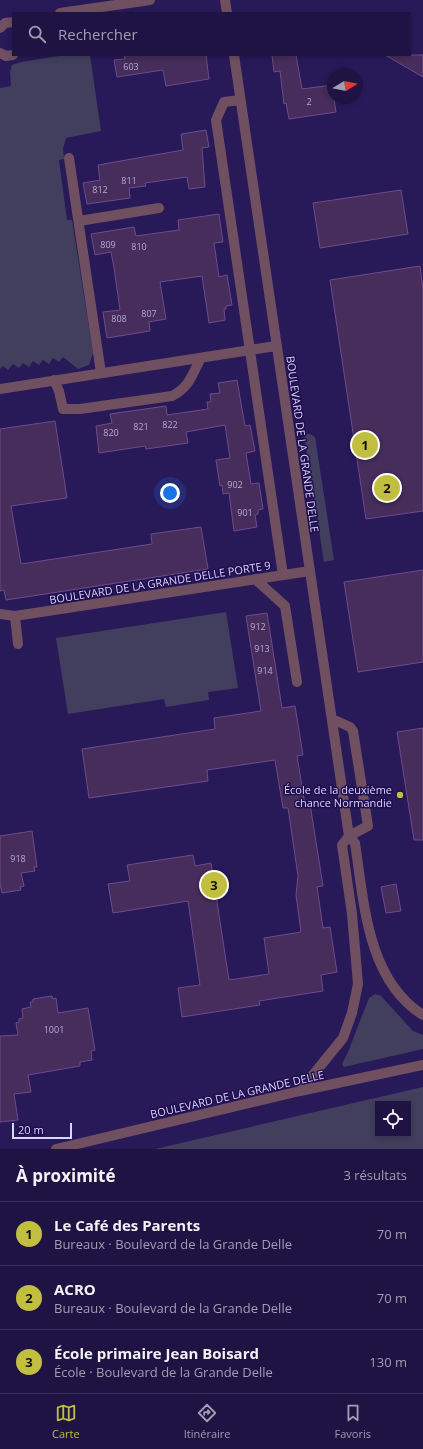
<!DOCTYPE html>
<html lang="fr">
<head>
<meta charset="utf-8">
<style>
	:root { --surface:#1e1343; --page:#2b204e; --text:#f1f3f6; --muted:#a19eb2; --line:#3c325c; --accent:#c1be40 }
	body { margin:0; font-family:"Open Sans",sans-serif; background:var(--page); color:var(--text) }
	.controls { position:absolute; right:12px; bottom:12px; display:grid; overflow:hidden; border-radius:0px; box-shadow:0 2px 6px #0003 }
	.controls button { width:36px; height:36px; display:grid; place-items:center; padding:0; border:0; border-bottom:1px solid var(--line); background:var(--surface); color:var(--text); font:20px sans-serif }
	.compass { position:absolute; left:327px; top:68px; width:36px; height:36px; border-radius:50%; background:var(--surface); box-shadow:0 2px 6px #0003; rotate:80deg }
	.scale { position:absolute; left:12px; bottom:10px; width:60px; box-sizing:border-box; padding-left:4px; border:2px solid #d9d6fe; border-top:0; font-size:11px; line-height:14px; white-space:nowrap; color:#d9d6fe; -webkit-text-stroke:3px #1f0d4d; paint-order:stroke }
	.you { position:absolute; left:170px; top:493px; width:14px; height:14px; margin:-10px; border:3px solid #fff; border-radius:50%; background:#1a73e8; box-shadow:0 0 0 6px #1a73e833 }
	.badge { display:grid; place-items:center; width:26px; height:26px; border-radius:50%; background:var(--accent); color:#111; font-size:13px; font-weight:700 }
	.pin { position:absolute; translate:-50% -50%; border:2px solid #fff; box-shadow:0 1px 4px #0006 }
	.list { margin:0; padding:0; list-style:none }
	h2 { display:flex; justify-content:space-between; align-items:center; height:52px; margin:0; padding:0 16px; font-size:17px }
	h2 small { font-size:13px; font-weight:400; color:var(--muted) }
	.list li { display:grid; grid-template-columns:26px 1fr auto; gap:12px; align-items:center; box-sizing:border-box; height:64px; padding:0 16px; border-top:1px solid var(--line) }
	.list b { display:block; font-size:15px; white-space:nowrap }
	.list p { margin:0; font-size:13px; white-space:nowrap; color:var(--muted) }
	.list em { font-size:13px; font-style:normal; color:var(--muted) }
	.icon { flex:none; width:22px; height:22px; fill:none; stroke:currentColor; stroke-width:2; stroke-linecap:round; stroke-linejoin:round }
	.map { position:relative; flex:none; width:423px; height:1149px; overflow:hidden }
	.search { position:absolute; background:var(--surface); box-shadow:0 2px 6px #0003; left:12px; right:12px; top:12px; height:44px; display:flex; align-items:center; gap:10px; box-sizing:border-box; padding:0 14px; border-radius:0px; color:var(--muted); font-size:15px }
	.sheet { height:244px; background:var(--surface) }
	nav { display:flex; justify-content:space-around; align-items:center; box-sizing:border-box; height:56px; border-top:1px solid var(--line); background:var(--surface); font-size:11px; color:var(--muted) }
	nav a { display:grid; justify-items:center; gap:2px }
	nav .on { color:var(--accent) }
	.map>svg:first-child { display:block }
	.green { fill:#423f5e; fill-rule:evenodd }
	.building { fill:#462d5b; stroke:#6e4b8c }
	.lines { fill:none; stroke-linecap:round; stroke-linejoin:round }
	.minor { stroke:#705060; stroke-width:10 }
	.poi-dot { fill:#c1be40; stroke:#1f0d4d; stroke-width:1.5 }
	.labels { text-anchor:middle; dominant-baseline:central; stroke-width:3; stroke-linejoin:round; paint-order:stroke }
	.number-label { font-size:9px; fill:#b4acd5 }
	.street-label { font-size:11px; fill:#d9d6fe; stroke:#1f0d4d }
	.poi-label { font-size:11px; fill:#d9d6fe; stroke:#1f0d4d; text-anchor:end }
</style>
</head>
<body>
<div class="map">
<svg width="423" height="1149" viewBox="0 0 423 1149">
	<rect width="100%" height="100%" fill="#281959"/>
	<path class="green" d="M 65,55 L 90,55 L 101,131 L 66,138 L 63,149 L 64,159 L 59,160 L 67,220 L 72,220 L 93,353 L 89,365 L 78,369 L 63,357 L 59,362 L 53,358 L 49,364 L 43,360 L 39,365 L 33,361 L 29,367 L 23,363 L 19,368 L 13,364 L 8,370 L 3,366 L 0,369 L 0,88 L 11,86 L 10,72 L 12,65 L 21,62 Z
		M 304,434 L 310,434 L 315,437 L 334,560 L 324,562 Z
		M 226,612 L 238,688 L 208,692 L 209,700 L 166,707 L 164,699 L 68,714 L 56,638 Z
		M 375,994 L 381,996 L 413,1031 L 423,1035 L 423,1049 L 344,1067 L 342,1064 L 348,1052 L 369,998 Z
		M 423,1087 L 423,1149 L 155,1149 ZM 378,1104 L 408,1104 L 408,1134 L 378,1134 Z"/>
	<path class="building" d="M 124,55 L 206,55 L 209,79 L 166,86 L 163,70 L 117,77 L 114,60 L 125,59 Z
		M 272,55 L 296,55 L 302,89 L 332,85 L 336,112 L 289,119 L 286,103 L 284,104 L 280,71 L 274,72 Z
		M 385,55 L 423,55 L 423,77 Z
		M 206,130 L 209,147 L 202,148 L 205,187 L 189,189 L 187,177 L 145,183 L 146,186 L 129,188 L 130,198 L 87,204 L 83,183 L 100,180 L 98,165 L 183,150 L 181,134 Z
		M 401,190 L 408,234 L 320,248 L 313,203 Z
		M 219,214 L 223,242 L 214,243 L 219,277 L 227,275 L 232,305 L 226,306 L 226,309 L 224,309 L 225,320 L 209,323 L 202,276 L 160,282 L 166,319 L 149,322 L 150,331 L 107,338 L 103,312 L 120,310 L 114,268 L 111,252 L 95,255 L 91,234 L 134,227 L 136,236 L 179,230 L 178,220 Z
		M 420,266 L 423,289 L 423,511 L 366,519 L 330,280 Z
		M 237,380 L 245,426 L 250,425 L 255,451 L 246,453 L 251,484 L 259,483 L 263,509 L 258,510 L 258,514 L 255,515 L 257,527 L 234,531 L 229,493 L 223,494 L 222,485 L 220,486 L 216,460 L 230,458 L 225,425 L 186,432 L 188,443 L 146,449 L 145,446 L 99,453 L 96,426 L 112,423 L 110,414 L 166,406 L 167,415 L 208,409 L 207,402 L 211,402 L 210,394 L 220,393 L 218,383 Z
		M 55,421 L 67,498 L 11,506 L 21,564 L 152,544 L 151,534 L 201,527 L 208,569 L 6,600 L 4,590 L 0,591 L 0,429 Z
		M 423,570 L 423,662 L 358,672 L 344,582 Z
		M 267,613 L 282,708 L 295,706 L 303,755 L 297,756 L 305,805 L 310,804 L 323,886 L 317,887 L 323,928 L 330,927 L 337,972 L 321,975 L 323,991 L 259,1001 L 260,1005 L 182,1017 L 178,988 L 200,985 L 188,901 L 113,913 L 108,884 L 130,881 L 127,865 L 193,855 L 195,866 L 211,863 L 229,980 L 269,974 L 264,938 L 301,932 L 296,895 L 298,876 L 288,808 L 283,808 L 275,760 L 207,770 L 208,781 L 89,798 L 82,749 L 215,729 L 214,718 L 261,711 L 246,616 Z
		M 423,728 L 423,840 L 414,840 L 397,732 Z
		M 32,831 L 37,867 L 34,867 L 35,871 L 21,873 L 24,886 L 20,887 L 21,890 L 2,893 L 0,884 L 0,836 Z
		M 396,884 L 401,911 L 386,913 L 381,887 Z
		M 52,996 L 53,999 L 56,998 L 58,1013 L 88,1008 L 95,1050 L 91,1051 L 92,1060 L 80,1062 L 80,1066 L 28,1075 L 31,1092 L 14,1094 L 18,1120 L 0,1122 L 0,1036 L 18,1035 L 16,1023 L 19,1022 L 19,1019 L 23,1018 L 22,1009 L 31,1007 L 30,1002 L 33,1002 L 33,999 Z"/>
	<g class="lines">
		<path class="minor" d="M 225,0 L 227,13
			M 60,13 L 150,0
			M 0,28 L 5,23 L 13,22
			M 0,53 L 6,56 L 13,55
			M 234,55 L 349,836 L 355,843 C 364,902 367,980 423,1015
			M 240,100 L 224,102 L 216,120 L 283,575
			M 69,158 L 101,373
			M 79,221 L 159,208
			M 54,380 L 59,391 L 63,409 L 80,409 L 172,396 C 190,387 192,374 201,358
			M 0,389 L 276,346
			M 255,579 L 285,606 L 297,682
			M 0,614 L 15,616
			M 18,644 L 15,616 L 310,571
			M 300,1091 L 343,1038 L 352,1013 L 358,984 L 352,914 L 342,845 L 349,836 L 368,826 L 353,731 L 350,727 L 332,719
			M 56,1149 L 300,1091 L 423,1065"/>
	</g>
	<circle class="poi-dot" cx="400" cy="795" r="4"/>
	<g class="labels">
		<g class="number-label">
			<text x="131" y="66">603</text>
			<text x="309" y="101">2</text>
			<text x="129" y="180">811</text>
			<text x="100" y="189">812</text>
			<text x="108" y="244">809</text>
			<text x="139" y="246">810</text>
			<text x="149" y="313">807</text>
			<text x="119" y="318">808</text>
			<text x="170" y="424">822</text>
			<text x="141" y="426">821</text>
			<text x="111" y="432">820</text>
			<text x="235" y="484">902</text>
			<text x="245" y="512">901</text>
			<text x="258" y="626">912</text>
			<text x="262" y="648">913</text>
			<text x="265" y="670">914</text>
			<text x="18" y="858">918</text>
			<text x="54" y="1029">1001</text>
		</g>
		<g class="street-label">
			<text transform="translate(303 444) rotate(82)">BOULEVARD DE LA GRANDE DELLE</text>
			<text transform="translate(160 582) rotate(-9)">BOULEVARD DE LA GRANDE DELLE PORTE 9</text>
			<text transform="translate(237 1094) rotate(-13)">BOULEVARD DE LA GRANDE DELLE</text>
		</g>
		<g class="poi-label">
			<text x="392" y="789">École de la deuxième<tspan x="392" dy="13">chance Normandie</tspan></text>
		</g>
	</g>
</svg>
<div class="controls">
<button><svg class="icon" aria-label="locate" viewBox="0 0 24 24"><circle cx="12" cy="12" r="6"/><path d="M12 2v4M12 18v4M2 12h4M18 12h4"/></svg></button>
</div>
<svg class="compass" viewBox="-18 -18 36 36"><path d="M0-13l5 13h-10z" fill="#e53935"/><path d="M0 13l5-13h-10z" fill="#a19eb2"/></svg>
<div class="scale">20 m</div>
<div class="you"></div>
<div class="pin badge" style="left:365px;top:445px">1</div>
<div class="pin badge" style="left:387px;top:488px">2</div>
<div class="pin badge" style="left:214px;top:885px">3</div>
<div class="search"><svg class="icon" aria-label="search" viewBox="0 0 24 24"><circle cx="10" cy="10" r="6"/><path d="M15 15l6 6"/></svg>Rechercher</div>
</div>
<section class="sheet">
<h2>À proximité<small>3 résultats</small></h2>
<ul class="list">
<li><span class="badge">1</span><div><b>Le Café des Parents</b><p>Bureaux · Boulevard de la Grande Delle</p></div><em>70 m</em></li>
<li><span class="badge">2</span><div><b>ACRO</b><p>Bureaux · Boulevard de la Grande Delle</p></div><em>70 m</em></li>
<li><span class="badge">3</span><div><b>École primaire Jean Boisard</b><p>École · Boulevard de la Grande Delle</p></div><em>130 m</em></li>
</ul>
</section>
<nav>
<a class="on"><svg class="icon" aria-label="map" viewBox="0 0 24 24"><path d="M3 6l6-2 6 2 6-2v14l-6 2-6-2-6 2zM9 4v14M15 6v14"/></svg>Carte</a>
<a><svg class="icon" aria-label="directions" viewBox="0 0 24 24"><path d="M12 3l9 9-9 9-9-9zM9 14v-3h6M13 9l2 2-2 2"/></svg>Itinéraire</a>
<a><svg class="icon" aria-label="saved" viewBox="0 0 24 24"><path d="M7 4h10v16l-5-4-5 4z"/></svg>Favoris</a>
</nav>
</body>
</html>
